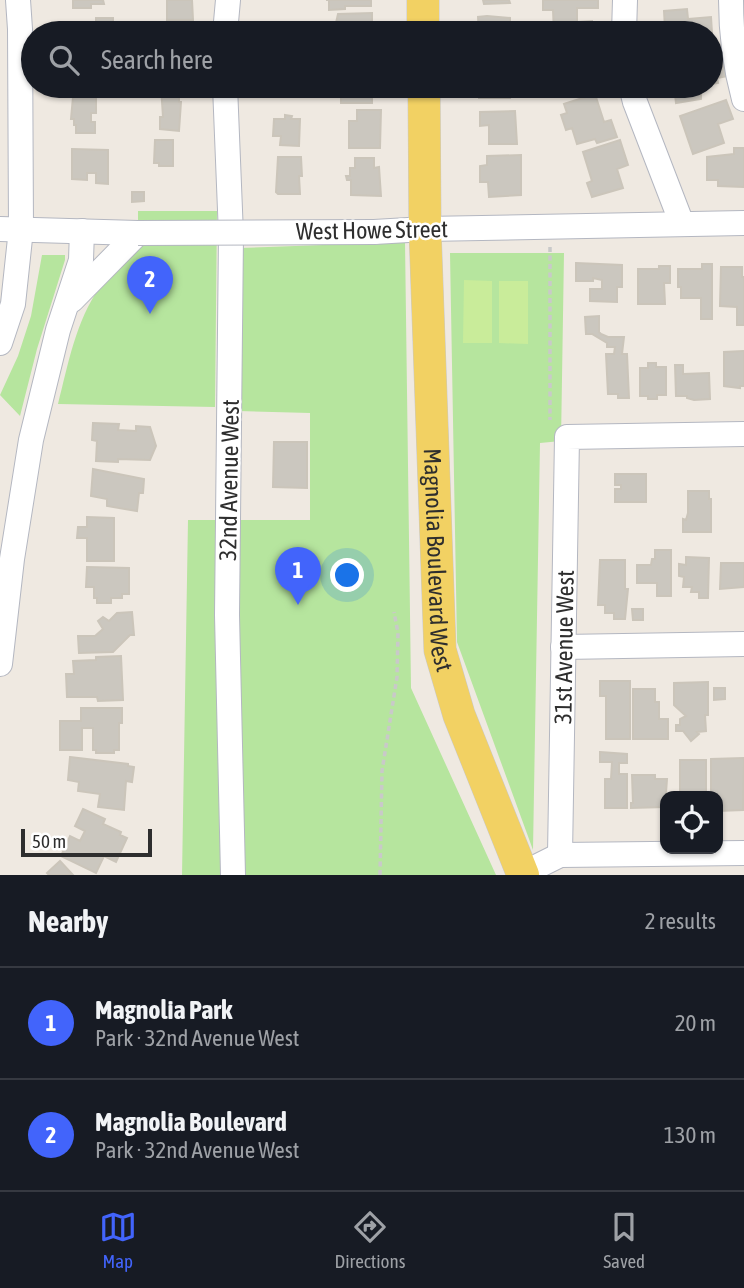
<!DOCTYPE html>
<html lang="en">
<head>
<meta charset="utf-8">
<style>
	:root { --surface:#171b24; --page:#242831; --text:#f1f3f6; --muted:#9ea1a6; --line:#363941; --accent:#4264fb }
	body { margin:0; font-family:"Asap Condensed",sans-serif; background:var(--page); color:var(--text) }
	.controls { position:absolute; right:21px; bottom:21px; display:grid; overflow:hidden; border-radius:14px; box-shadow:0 2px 5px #0004 }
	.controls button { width:63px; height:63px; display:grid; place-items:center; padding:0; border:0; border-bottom:2px solid var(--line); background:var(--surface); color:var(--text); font:35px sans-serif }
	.scale { position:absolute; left:21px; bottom:18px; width:131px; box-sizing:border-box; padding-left:7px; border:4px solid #2e2e2e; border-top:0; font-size:19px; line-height:24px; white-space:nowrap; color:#2e2e2e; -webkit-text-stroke:5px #fff; paint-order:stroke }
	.you { position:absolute; left:348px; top:576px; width:24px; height:24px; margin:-18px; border:5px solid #fff; border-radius:50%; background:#1a73e8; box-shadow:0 0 0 10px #1a73e833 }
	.badge { display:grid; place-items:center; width:46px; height:46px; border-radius:50%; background:var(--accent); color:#fff; font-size:23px; font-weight:700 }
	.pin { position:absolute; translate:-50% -58px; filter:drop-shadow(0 2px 4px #0008) }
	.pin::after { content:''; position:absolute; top:37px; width:24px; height:21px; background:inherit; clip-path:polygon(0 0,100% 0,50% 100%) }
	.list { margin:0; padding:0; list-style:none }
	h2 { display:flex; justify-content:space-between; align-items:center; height:91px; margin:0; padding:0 28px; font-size:30px }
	h2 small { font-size:23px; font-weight:400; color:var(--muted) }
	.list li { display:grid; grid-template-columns:46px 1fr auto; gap:21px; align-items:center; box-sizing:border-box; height:112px; padding:0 28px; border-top:2px solid var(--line) }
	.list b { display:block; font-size:26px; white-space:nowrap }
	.list p { margin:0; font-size:23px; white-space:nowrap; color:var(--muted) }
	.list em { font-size:23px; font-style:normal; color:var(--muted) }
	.icon { flex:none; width:38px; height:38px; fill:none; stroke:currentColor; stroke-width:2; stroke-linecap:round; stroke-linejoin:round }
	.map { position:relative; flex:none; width:744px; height:875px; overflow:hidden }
	.search { position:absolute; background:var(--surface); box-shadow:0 2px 5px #0004; left:21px; right:21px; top:21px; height:77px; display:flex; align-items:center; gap:18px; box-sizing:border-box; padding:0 24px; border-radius:38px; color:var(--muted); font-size:26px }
	.sheet { height:315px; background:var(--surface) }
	nav { display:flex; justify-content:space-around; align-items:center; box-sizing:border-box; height:98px; border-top:2px solid var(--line); background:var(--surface); font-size:19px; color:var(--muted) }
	nav a { display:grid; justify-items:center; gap:4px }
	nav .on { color:var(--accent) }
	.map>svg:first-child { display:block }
	.green { fill:#b6e59e }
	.pitch { fill:#c9ec9a }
	.building { fill:#cbc7bf; stroke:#cbc5ba; stroke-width:2 }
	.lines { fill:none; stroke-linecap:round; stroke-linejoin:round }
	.minor-casing { stroke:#b4b7c1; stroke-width:26 }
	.major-casing { stroke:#c9c9c9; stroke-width:33 }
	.path { stroke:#c9c9c9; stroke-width:3.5; stroke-dasharray:5 3.5; stroke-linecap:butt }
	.minor { stroke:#fff; stroke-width:24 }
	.major { stroke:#f2d163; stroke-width:32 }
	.minor-bridge-casing { stroke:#b4b7c1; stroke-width:26; stroke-linecap:butt }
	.minor-bridge { stroke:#fff; stroke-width:24 }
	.labels { text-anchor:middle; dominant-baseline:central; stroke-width:5; stroke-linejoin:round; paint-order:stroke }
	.street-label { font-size:24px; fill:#2e2e2e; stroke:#fff }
</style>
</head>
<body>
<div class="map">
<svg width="744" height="875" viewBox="0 0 744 875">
	<rect width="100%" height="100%" fill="#efe9e1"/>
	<path class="green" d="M 138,211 L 217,211 L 215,407 L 58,404 C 68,365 76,320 100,287 C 110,273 125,260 138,248 Z
		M 405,242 L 411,688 L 496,875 L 182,875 L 188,520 L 310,520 L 310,413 L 238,411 L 240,248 Z
		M 450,253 L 564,253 L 561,441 L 540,443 L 533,850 L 457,642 Z
		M 42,255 L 65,255 L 65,260 L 37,349 L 20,416 L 0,395 L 18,356 L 31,316 Z"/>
	<path class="pitch" d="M 464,280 L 492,281 L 492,343 L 463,343 Z
		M 499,281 L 528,281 L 528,344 L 499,343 Z"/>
	<path class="building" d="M 73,0 L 103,0 L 104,4 L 91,4 L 91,8 L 73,8 Z
		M 167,0 L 192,0 L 193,20 L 167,20 Z
		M 326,0 L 371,0 L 371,6 L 345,6 L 345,9 L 329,10 L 329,0 Z
		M 483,0 L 509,0 L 510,3 L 484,4 Z
		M 543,0 L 598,0 L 598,8 L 577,8 L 577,22 L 592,21 L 592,33 L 554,33 L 553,10 L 543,10 Z
		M 687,9 L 688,19 L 711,17 L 713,49 L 711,49 L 711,33 L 660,33 L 660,29 L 665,28 L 664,11 Z
		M 372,13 L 372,26 L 364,26 L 364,33 L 323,33 L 323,23 L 336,23 L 338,14 Z
		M 487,16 L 510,18 L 510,33 L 479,33 L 478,17 Z
		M 96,18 L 113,18 L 113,28 L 96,28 Z
		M 101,29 L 101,33 L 71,33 L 71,30 Z
		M 725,52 L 728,76 L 717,78 L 718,83 L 711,84 L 711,55 Z
		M 74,86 L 96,86 L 96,113 L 91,113 L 91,122 L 95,122 L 95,133 L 76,133 L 76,125 L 74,125 L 74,119 L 71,119 Z
		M 161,86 L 179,86 L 179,102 L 181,102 L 179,131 L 160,129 L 160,117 L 163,117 Z
		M 328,86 L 367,86 L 367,89 L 372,89 L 372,103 L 341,103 L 341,96 L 328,96 Z
		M 479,86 L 523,86 L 509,87 L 510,98 L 479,98 Z
		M 674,86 L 701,86 L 701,99 L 676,103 Z
		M 595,94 L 604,122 L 611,120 L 617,137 L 597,143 L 595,139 L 577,144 L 572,128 L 566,130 L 561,115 L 567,113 L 564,104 Z
		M 726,100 L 733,119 L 718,124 L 724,143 L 693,154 L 680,116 Z
		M 357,110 L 381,110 L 380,148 L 349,148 L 349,121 L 357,121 Z
		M 515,111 L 517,144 L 489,144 L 489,125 L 480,126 L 480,112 Z
		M 285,115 L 292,116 L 291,119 L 300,119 L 299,146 L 280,145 L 281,136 L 273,136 L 274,119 L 285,119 Z
		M 155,140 L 173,140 L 173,166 L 159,166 L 159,163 L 154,163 Z
		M 620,140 L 628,165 L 617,169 L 623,188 L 592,197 L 587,183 L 592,181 L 583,152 Z
		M 734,148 L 744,148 L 744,187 L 718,186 L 718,180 L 707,180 L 707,157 L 734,154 Z
		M 72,149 L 108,150 L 108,184 L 96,183 L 96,173 L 87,173 L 87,180 L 72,179 Z
		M 521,155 L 521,195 L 489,197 L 488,182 L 480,182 L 480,166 L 487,165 L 487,156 Z
		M 278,157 L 301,157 L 302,176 L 299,176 L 300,194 L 278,194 L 276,192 Z
		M 355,158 L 374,158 L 374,168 L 379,167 L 381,196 L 351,195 L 351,180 L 347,180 L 346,176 L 350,176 L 350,168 L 355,168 Z
		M 132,192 L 144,192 L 144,201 L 132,202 Z
		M 576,263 L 622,265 L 622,287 L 617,287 L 617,302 L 590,301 L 590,289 L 602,289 L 602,280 L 593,278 L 593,281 L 576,281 Z
		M 702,264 L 712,264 L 712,319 L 701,319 L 701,298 L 681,298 L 681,287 L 678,287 L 678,269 L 702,269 Z
		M 659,266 L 670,266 L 670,283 L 664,283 L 665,304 L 638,304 L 638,269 L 659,269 Z
		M 721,267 L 742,267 L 742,277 L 744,277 L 744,325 L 737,325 L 737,307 L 720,306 Z
		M 599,316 L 599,332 L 601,334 L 608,337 L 624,337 L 622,354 L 627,354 L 629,398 L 618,398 L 618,394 L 608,394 L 606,354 L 614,354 L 615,347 L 607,347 L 607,343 L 592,334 L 586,334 L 585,317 Z
		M 744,351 L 744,386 L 740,386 L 740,388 L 724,386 L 724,352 Z
		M 648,363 L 656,363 L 656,367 L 666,367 L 666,395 L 657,395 L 657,399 L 648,399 L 648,396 L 640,396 L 640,368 L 648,368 Z
		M 675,365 L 683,365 L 683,374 L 709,373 L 710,399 L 694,400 L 687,398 L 687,396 L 676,396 Z
		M 93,423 L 119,424 L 118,430 L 136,431 L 136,426 L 150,427 L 156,446 L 150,460 L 118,459 L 118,462 L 96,461 L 97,441 L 92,440 Z
		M 274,442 L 307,442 L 307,488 L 273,487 Z
		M 93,469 L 144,479 L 143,493 L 139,493 L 137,511 L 107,506 L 107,499 L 91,496 Z
		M 615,474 L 646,474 L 646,502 L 615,502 L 615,489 L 621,489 L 621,485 L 615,485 Z
		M 688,491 L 709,491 L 709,499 L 711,499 L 711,532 L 683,532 L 683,519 L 686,520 L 688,513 Z
		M 87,517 L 114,518 L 114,561 L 87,561 L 87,538 L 77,538 L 78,527 L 87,527 Z
		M 655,550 L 671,550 L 671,596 L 657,596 L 657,583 L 637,583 L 637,565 L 651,565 L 652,559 L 655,559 Z
		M 686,557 L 709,558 L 708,598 L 699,598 L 699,592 L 691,592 L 692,587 L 683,587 L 684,577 L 679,576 L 679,564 L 686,565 Z
		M 600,560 L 625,560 L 625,589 L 628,589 L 625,619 L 614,619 L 614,613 L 605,613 L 605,605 L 598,605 Z
		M 721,563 L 744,563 L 744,587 L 720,589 Z
		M 87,567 L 129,568 L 129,594 L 122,594 L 122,598 L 111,598 L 111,603 L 97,603 L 97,598 L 94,598 L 94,587 L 86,587 Z
		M 632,609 L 643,609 L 643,620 L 633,620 Z
		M 132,612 L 134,635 L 130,635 L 113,652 L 79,653 L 78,636 L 95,636 L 103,629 L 98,621 L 103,617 L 109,621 L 117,613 Z
		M 121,656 L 123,700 L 98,701 L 97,697 L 67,697 L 66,674 L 74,674 L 73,661 L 96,660 L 96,657 Z
		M 600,681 L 630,681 L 630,739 L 606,739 L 606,696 L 600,696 Z
		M 708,682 L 708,715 L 705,715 L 706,731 L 697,732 L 699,734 L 691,741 L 683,731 L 676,731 L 676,725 L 680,725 L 680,719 L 686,716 L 674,705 L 674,683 Z
		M 714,688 L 725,688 L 725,699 L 714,700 Z
		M 633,689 L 655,689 L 655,702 L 659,702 L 659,719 L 668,719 L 668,739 L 633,739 Z
		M 81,708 L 122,708 L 122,723 L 119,723 L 119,750 L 114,750 L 114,753 L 96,753 L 96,750 L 93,750 L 93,728 L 82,728 L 82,750 L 60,750 L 60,721 L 81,721 Z
		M 600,752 L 627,754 L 627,763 L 619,763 L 619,774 L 627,774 L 627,808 L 605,808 L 605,779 L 611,779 L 612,762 L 600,762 Z
		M 70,757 L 128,764 L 128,766 L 134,767 L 132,782 L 126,781 L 124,810 L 98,807 L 100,794 L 78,791 L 79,782 L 68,780 Z
		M 744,758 L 743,810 L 718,811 L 718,796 L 711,796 L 711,759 Z
		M 680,760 L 706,760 L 706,796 L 680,796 Z
		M 632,775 L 655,775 L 655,779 L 667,779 L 665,807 L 631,808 L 631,803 L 633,803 Z
		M 83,809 L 105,819 L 103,824 L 121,832 L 120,835 L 127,838 L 116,862 L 104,856 L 96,873 L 61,856 L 70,836 L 80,841 L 85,831 L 75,826 Z
		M 60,861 L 73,875 L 49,875 L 47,873 Z"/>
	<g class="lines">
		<defs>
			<g id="minor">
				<path d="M 731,0 C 731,35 735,66 744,99"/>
				<path d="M 225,33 L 228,0"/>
				<path d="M 624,33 L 625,0"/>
				<path d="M 225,86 L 231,235 L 227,615 L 233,875"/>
				<path d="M 631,86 L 635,102 L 682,224"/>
				<path d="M 0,229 L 138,233"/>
				<path d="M 374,232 L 425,229 L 744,223"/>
				<path d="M 72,300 L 138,233"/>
				<path d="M 0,343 L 13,304 L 21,229 L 20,29 L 18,0"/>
				<path d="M 563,647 L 744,644"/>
				<path d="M 0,664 L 12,559 L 31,440 L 58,330 L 81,260 L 82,231"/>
				<path id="s1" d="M 560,855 L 567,437 L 744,434"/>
				<path d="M 522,874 L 560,855 L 744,853"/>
			</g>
			<g id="major">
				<path d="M 423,0 L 423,33"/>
				<path id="s2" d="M 424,86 L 425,229 L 440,650 L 459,715 L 523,875"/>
			</g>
		</defs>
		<use href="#minor" class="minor-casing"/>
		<use href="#major" class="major-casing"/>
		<path class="path" d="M 550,247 L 550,420
			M 380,875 L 382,771 L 397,677 L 398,633 L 394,612"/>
		<use href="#minor" class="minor"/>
		<use href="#major" class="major"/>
		<defs>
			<path id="minor-bridge" d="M 138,233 L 374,232"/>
		</defs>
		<use href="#minor-bridge" class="minor-bridge-casing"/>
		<use href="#minor-bridge" class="minor-bridge"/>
	</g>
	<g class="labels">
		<g class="street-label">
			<text transform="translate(372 230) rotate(-1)">West Howe Street</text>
			<text transform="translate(229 480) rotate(-89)">32nd Avenue West</text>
			<text stroke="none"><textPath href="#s2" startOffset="474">Magnolia Boulevard West</textPath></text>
			<text stroke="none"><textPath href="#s1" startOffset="208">31st Avenue West</textPath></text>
		</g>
	</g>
</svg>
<div class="controls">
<button><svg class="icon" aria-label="locate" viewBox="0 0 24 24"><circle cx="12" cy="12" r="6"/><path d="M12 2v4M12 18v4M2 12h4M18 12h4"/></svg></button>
</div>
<div class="scale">50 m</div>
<div class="you"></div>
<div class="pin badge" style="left:298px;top:605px">1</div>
<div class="pin badge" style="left:150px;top:314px">2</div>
<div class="search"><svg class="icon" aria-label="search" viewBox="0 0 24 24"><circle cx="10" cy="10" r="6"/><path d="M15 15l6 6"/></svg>Search here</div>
</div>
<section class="sheet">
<h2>Nearby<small>2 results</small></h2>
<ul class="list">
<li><span class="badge">1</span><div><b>Magnolia Park</b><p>Park · 32nd Avenue West</p></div><em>20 m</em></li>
<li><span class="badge">2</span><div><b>Magnolia Boulevard</b><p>Park · 32nd Avenue West</p></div><em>130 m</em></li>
</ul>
</section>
<nav>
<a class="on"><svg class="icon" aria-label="map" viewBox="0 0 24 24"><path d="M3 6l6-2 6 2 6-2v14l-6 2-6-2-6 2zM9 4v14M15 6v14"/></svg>Map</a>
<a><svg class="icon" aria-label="directions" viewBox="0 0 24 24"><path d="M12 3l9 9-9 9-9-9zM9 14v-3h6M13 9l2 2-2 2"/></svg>Directions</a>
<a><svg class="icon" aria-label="saved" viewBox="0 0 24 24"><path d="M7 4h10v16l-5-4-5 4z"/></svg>Saved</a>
</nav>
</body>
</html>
